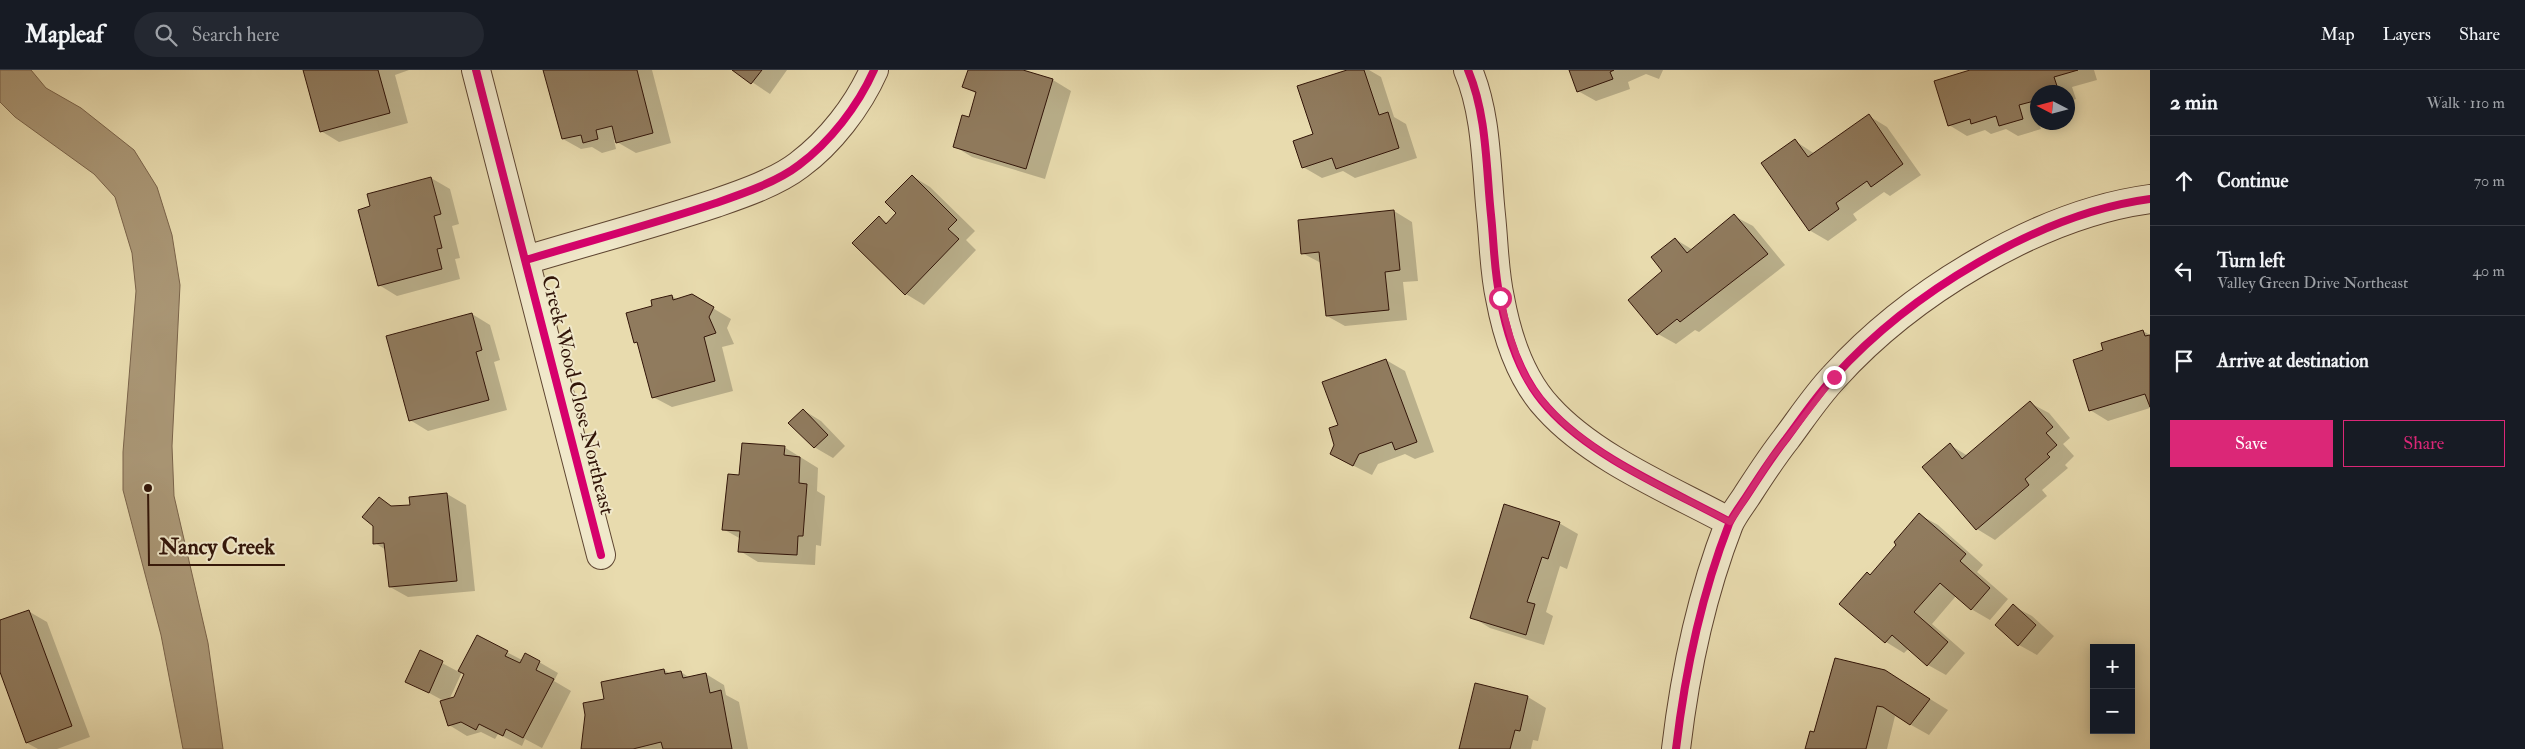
<!DOCTYPE html>
<html lang="en">
<head>
<meta charset="utf-8">
<style>
	:root { --surface:#171b24; --page:#242831; --text:#f1f3f6; --muted:#9ea1a6; --line:#363941; --accent:#db2777 }
	body { margin:0; font-family:"IM FELL Double Pica",serif; background:var(--page); color:var(--text) }
	.controls { position:absolute; right:15px; bottom:15px; display:grid; overflow:hidden; border-radius:0px; box-shadow:0 2px 12px #0003 }
	.controls button { width:45px; height:45px; display:grid; place-items:center; padding:0; border:0; border-bottom:1px solid var(--line); background:var(--surface); color:var(--text); font:25px sans-serif }
	.compass { position:absolute; left:2030px; top:15px; width:45px; height:45px; border-radius:50%; background:var(--surface); box-shadow:0 2px 12px #0003; rotate:276deg }
	.stop { position:absolute; width:15px; height:15px; margin:-11px; border:4px solid #db2777; border-radius:50%; background:#fff }
	.stop.end { background:#db2777; border-color:#fff; box-shadow:0 1px 5px #0008 }
	.list { margin:0; padding:0; list-style:none }
	h2 { display:flex; justify-content:space-between; align-items:center; height:65px; margin:0; padding:0 20px; font-size:21px }
	h2 small { font-size:16px; font-weight:400; color:var(--muted) }
	.list li { display:grid; grid-template-columns:32px 1fr auto; gap:15px; align-items:center; box-sizing:border-box; height:90px; padding:0 20px; border-top:1px solid var(--line) }
	.list b { display:block; font-size:19px; white-space:nowrap }
	.list p { margin:0; font-size:16px; white-space:nowrap; color:var(--muted) }
	.list em { font-size:16px; font-style:normal; color:var(--muted) }
	.actions { display:flex; gap:10px; padding:15px 20px }
	.actions a { flex:1; padding:11px 0; border:1px solid var(--accent); border-radius:0px; text-align:center; font-size:18px; color:var(--accent) }
	.actions .main { background:var(--accent); color:#fff }
	.icon { flex:none; width:28px; height:28px; fill:none; stroke:currentColor; stroke-width:2; stroke-linecap:round; stroke-linejoin:round }
	.map { position:relative; flex:none; width:2150px; height:679px; overflow:hidden }
	header { display:flex; align-items:center; gap:30px; box-sizing:border-box; height:70px; padding:0 25px; background:var(--surface); border-bottom:1px solid var(--line) }
	header strong { font-size:24px }
	nav { display:flex; gap:28px; margin-inline-start:auto; font-size:18px }
	.search { width:350px; height:45px; background:var(--page); display:flex; align-items:center; gap:12px; box-sizing:border-box; padding:0 18px; border-radius:28px; color:var(--muted); font-size:19px }
	main { display:flex }
	aside { flex:1; background:var(--surface) }
	.map>svg:first-child { display:block }
	.water { fill:#aa9776; stroke:#7a634a }
	.shadow { fill:#0003; fill-rule:evenodd }
	.building { fill:#907b5e; stroke:#311408 }
	.lines { fill:none; stroke-linecap:round; stroke-linejoin:round }
	.minor-casing { stroke:#5f4632; stroke-width:30 }
	.minor { stroke:#f0e8ca; stroke-width:28 }
	.cycleway-casing { stroke:#f0e8ca; stroke-width:11 }
	.cycleway { stroke:#d6006c; stroke-width:8 }
	.route { stroke:#db2777; stroke-width:6 }
	.labels { text-anchor:middle; dominant-baseline:central; stroke-width:4; stroke-linejoin:round; paint-order:stroke }
	.street-label { font-size:21px; fill:#311408; stroke:#f0e8ca }
	.leader { fill:none; stroke:#311408; stroke-width:2 }
	.callout-dot { fill:#311408; stroke:#f0e8ca; stroke-width:2 }
	.callout-label { font-size:22px; text-anchor:middle; font-weight:bold; fill:#311408; stroke:#f0e8ca; stroke-width:4; stroke-linejoin:round; paint-order:stroke }
</style>
</head>
<body>
<header>
<strong>Mapleaf</strong>
<div class="search"><svg class="icon" aria-label="search" viewBox="0 0 24 24"><circle cx="10" cy="10" r="6"/><path d="M15 15l6 6"/></svg>Search here</div>
<nav><a>Map</a><a>Layers</a><a>Share</a></nav>
</header>
<main>
<div class="map">
<svg width="2150" height="679" viewBox="0 0 2150 679">
	<rect width="100%" height="100%" fill="#e8dbae"/>
	<filter id="stains"><feTurbulence type="fractalNoise" baseFrequency=".004" numOctaves="4"/><feColorMatrix values="0 0 0 0 .2 0 0 0 0 .09 0 0 0 0 .02 0 0 0 .5 -.17"/></filter>
	<radialGradient id="worn" r=".72"><stop offset=".6" stop-color="#630" stop-opacity="0"/><stop offset="1" stop-color="#630" stop-opacity=".3"/></radialGradient>
	<path class="water" d="M 0,0 L 31,0 L 46,18 L 81,38 L 134,80 L 157,117 L 172,165 L 180,215 L 172,376 L 174,426 L 208,573 L 223,679 L 183,679 L 161,565 L 123,420 L 123,382 L 136,221 L 132,183 L 115,127 L 94,104 L 15,47 L 0,32 Z"/>
	<path class="shadow" d="M 304,0 L 409,0 L 395,5 L 408,53 L 339,72 L 321,61 Z
		M 550,0 L 652,0 L 671,73 L 636,83 L 617,72 L 617,69 L 614,70 L 616,79 L 602,83 L 592,77 L 581,79 L 563,69 Z
		M 734,0 L 787,0 L 770,24 Z
		M 969,0 L 1019,0 L 1053,10 L 1071,21 L 1045,109 L 972,87 L 954,76 L 969,48 L 977,24 L 964,17 Z
		M 1351,0 L 1369,0 L 1381,7 L 1394,47 L 1406,54 L 1417,88 L 1355,108 L 1343,101 L 1322,108 L 1303,97 L 1315,65 Z
		M 1570,0 L 1663,0 L 1659,9 L 1646,4 L 1628,12 L 1630,19 L 1596,31 L 1578,21 Z
		M 1974,0 L 2094,0 L 2097,10 L 2072,17 L 2076,29 L 2068,32 L 2068,22 L 2038,22 L 2036,46 L 2041,59 L 2018,66 L 2006,59 L 1991,64 L 1985,60 L 1967,66 L 1949,55 Z
		M 1869,46 L 1887,57 L 1921,105 L 1890,126 L 1884,122 L 1853,144 L 1857,150 L 1828,171 L 1809,160 L 1795,71 L 1815,84 Z
		M 912,106 L 930,117 L 975,161 L 966,170 L 976,180 L 924,235 L 906,224 L 879,148 L 888,153 L 898,143 Z
		M 431,108 L 450,119 L 459,154 L 452,156 L 460,188 L 455,189 L 460,209 L 397,226 L 379,215 L 372,137 Z
		M 1394,141 L 1412,152 L 1418,211 L 1403,212 L 1407,250 L 1345,256 L 1327,246 L 1321,193 L 1302,183 Z
		M 1734,146 L 1753,156 L 1785,195 L 1699,262 L 1695,260 L 1676,274 L 1658,264 L 1675,169 L 1693,180 Z
		M 691,225 L 731,249 L 727,258 L 734,274 L 722,277 L 733,321 L 672,337 L 653,327 L 639,274 L 635,272 L 653,237 L 672,226 L 678,230 Z
		M 472,244 L 490,255 L 500,290 L 494,292 L 507,340 L 428,361 L 410,350 Z
		M 2143,261 L 2150,265 L 2150,338 L 2108,351 L 2090,340 L 2105,281 Z
		M 1386,290 L 1405,301 L 1434,382 L 1415,389 L 1405,384 L 1378,394 L 1372,405 L 1350,394 L 1335,375 L 1340,356 Z
		M 2030,333 L 2049,343 L 2070,368 L 2063,374 L 2074,386 L 2065,395 L 2068,398 L 2042,420 L 2047,426 L 1995,470 L 1977,459 L 1924,397 L 1950,375 L 1968,386 Z
		M 803,340 L 821,351 L 845,376 L 833,388 L 814,377 Z
		M 784,377 L 818,398 L 817,421 L 825,426 L 821,476 L 816,475 L 815,495 L 758,492 L 740,481 L 741,469 L 723,459 L 740,406 Z
		M 447,424 L 466,435 L 475,521 L 408,527 L 390,517 L 386,480 L 375,473 L 379,429 L 394,437 L 411,436 L 410,428 Z
		M 1920,445 L 1938,455 L 1983,495 L 1977,502 L 2008,529 L 1990,550 L 1971,539 L 1956,526 L 1932,554 L 1965,583 L 1946,605 L 1928,595 L 1909,578 L 1904,583 L 1886,572 L 1841,533 L 1870,506 L 1898,475 Z
		M 1559,453 L 1578,464 L 1567,499 L 1560,496 L 1546,542 L 1553,546 L 1544,575 L 1490,558 L 1472,547 Z
		M 2013,536 L 2032,546 L 2054,566 L 2037,585 L 2019,575 Z
		M 28,541 L 47,552 L 90,667 L 57,679 L 38,679 L 27,673 L 0,599 L 0,552 Z
		M 477,567 L 522,590 L 539,592 L 558,603 L 554,611 L 571,621 L 542,678 L 525,669 L 522,676 L 498,664 L 495,669 L 481,662 L 467,666 L 449,655 L 444,631 L 407,611 L 421,582 L 459,602 ZM 462,602 L 466,604 L 455,628 L 449,630 Z
		M 664,600 L 671,604 L 681,602 L 690,608 L 706,604 L 724,615 L 726,625 L 739,632 L 748,679 L 582,679 L 605,630 Z
		M 1904,613 L 1948,640 L 1929,665 L 1895,646 L 1887,679 L 1806,679 L 1815,664 Z
		M 1528,627 L 1546,638 L 1538,671 L 1533,670 L 1531,679 L 1460,679 Z"/>
	<path class="building" d="M 303,0 L 378,0 L 390,43 L 320,62 Z
		M 543,0 L 637,0 L 653,63 L 616,73 L 612,56 L 596,60 L 598,69 L 583,73 L 581,65 L 562,69 Z
		M 732,0 L 762,0 L 751,14 Z
		M 968,0 L 1023,0 L 1053,9 L 1026,99 L 953,77 L 962,45 L 969,47 L 976,22 L 962,17 Z
		M 1347,0 L 1364,0 L 1379,45 L 1388,42 L 1399,78 L 1336,99 L 1332,88 L 1302,98 L 1293,71 L 1313,64 L 1297,16 Z
		M 1569,0 L 1614,0 L 1610,2 L 1613,9 L 1577,22 Z
		M 1970,0 L 2078,0 L 2054,7 L 2058,19 L 2038,22 L 2038,30 L 2019,35 L 2023,49 L 1999,56 L 1996,46 L 1971,54 L 1970,49 L 1948,56 L 1934,11 Z
		M 1869,44 L 1903,94 L 1871,117 L 1867,111 L 1836,133 L 1839,139 L 1809,161 L 1761,93 L 1795,69 L 1808,87 Z
		M 912,105 L 957,150 L 948,159 L 959,169 L 905,225 L 852,173 L 879,146 L 886,154 L 896,143 L 885,132 Z
		M 431,107 L 441,144 L 434,146 L 442,178 L 437,179 L 442,199 L 378,216 L 358,140 L 370,136 L 367,124 Z
		M 1394,140 L 1400,200 L 1385,202 L 1389,240 L 1326,246 L 1319,182 L 1301,184 L 1298,150 Z
		M 1734,144 L 1768,184 L 1680,252 L 1677,249 L 1657,265 L 1628,230 L 1662,201 L 1651,187 L 1675,168 L 1687,183 Z
		M 692,224 L 714,237 L 709,247 L 716,263 L 704,267 L 715,311 L 652,328 L 637,272 L 634,273 L 626,243 L 652,236 L 651,230 L 672,225 L 673,230 Z
		M 472,243 L 482,280 L 476,282 L 489,330 L 409,351 L 386,266 Z
		M 2143,260 L 2145,266 L 2150,265 L 2150,337 L 2145,324 L 2089,341 L 2073,290 L 2103,280 L 2101,273 Z
		M 1386,289 L 1417,372 L 1395,380 L 1392,372 L 1359,384 L 1353,396 L 1330,384 L 1334,375 L 1329,358 L 1338,355 L 1322,312 Z
		M 2030,331 L 2053,357 L 2046,363 L 2057,375 L 2047,384 L 2050,387 L 2025,409 L 2029,415 L 1976,460 L 1922,397 L 1950,373 L 1962,389 Z
		M 803,339 L 828,365 L 814,378 L 788,353 Z
		M 742,373 L 785,376 L 784,385 L 800,387 L 799,413 L 807,414 L 803,466 L 798,466 L 797,485 L 738,482 L 740,461 L 722,460 L 728,404 L 739,405 Z
		M 447,423 L 457,511 L 389,517 L 384,473 L 373,474 L 373,456 L 362,447 L 379,427 L 391,436 L 410,435 L 409,427 Z
		M 1504,434 L 1560,452 L 1548,489 L 1542,487 L 1527,532 L 1535,534 L 1526,565 L 1470,548 Z
		M 1919,443 L 1966,484 L 1960,491 L 1990,518 L 1971,540 L 1940,513 L 1914,542 L 1948,572 L 1927,596 L 1892,565 L 1885,573 L 1839,534 L 1867,502 L 1870,505 L 1896,475 L 1894,472 Z
		M 2013,534 L 2036,555 L 2018,576 L 1995,555 Z
		M 29,540 L 72,656 L 26,673 L 0,602 L 0,550 Z
		M 477,565 L 508,581 L 505,586 L 520,593 L 525,583 L 540,591 L 536,600 L 554,609 L 523,668 L 506,659 L 503,666 L 479,654 L 476,660 L 461,652 L 448,656 L 440,631 L 454,627 L 464,604 L 458,601 Z
		M 420,580 L 443,591 L 429,623 L 405,612 Z
		M 1835,588 L 1885,600 L 1930,629 L 1910,655 L 1883,637 L 1877,636 L 1866,679 L 1805,679 L 1810,661 L 1814,662 Z
		M 664,599 L 665,604 L 681,601 L 683,608 L 706,603 L 710,623 L 721,620 L 732,679 L 663,679 L 661,672 L 633,679 L 581,679 L 585,645 L 583,633 L 604,629 L 601,612 Z
		M 1475,613 L 1528,626 L 1520,661 L 1515,660 L 1510,679 L 1459,679 Z"/>
	<g class="lines">
		<defs>
			<path id="minor" d="M 476,0 L 601,485
				M 1468,0 C 1487,45 1486,97 1491,145 C 1494,173 1494,201 1500,228 C 1507,266 1521,309 1548,338 C 1593,388 1671,420 1730,452
				M 526,190 C 589,171 653,154 716,133 C 742,124 777,112 799,95 C 830,72 858,36 874,0
				M 1676,679 C 1685,602 1701,526 1729,454 C 1733,445 1740,436 1746,427 C 1759,407 1771,388 1786,369 C 1801,349 1816,326 1834,307 C 1909,224 2038,144 2150,129"/>
		</defs>
		<use href="#minor" class="minor-casing"/>
		<use href="#minor" class="minor"/>
		<defs>
			<path id="cycleway" d="M 476,0 L 601,485
				M 1468,0 C 1487,45 1486,97 1491,145 C 1494,173 1494,201 1500,228 C 1507,266 1521,309 1548,338 C 1593,388 1671,420 1730,452
				M 526,190 C 589,171 653,154 716,133 C 742,124 777,112 799,95 C 830,72 858,36 874,0
				M 1676,679 C 1685,602 1701,526 1729,454 C 1733,445 1740,436 1746,427 C 1759,407 1771,388 1786,369 C 1801,349 1816,326 1834,307 C 1909,224 2038,144 2150,129"/>
		</defs>
		<use href="#cycleway" class="cycleway-casing"/>
		<use href="#cycleway" class="cycleway"/>
	</g>
	<g class="lines">
		<path class="route" d="M 1500,228 C 1507,254 1513,282 1526,307 C 1563,376 1663,416 1730,452 L 1771,389 L 1834,307"/>
	</g>
	<g class="labels">
		<g class="street-label">
			<text transform="translate(578 325) rotate(76)">Creek Wood Close Northeast</text>
		</g>
	</g>
	<path class="leader" d="M148 418L149 495H285"/>
	<circle class="callout-dot" cx="148" cy="418" r="5"/>
	<g class="callout-label">
		<text x="217" y="484">Nancy Creek</text>
	</g>
	<rect width="100%" height="100%" filter="url(#stains)"/>
	<rect width="100%" height="100%" fill="url(#worn)"/>
</svg>
<div class="controls">
<button>+</button>
<button>−</button>
</div>
<svg class="compass" viewBox="-18 -18 36 36"><path d="M0-13l5 13h-10z" fill="#e53935"/><path d="M0 13l5-13h-10z" fill="#9ea1a6"/></svg>
<div class="stop" style="left:1500px;top:228px"></div>
<div class="stop end" style="left:1834px;top:307px"></div>
</div>
<aside>
<h2>2 min<small>Walk · 110 m</small></h2>
<ul class="list">
<li><svg class="icon" aria-label="ahead" viewBox="0 0 24 24"><path d="M12 20V5M6 11l6-6 6 6"/></svg><div><b>Continue</b></div><em>70 m</em></li>
<li><svg class="icon" aria-label="left" viewBox="0 0 24 24"><path d="M17 20v-9H6M10 6l-5 5 5 5"/></svg><div><b>Turn left</b><p>Valley Green Drive Northeast</p></div><em>40 m</em></li>
<li><svg class="icon" aria-label="arrive" viewBox="0 0 24 24"><path d="M6 21V4h12l-3 4 3 4H6"/></svg><div><b>Arrive at destination</b></div></li>
</ul>
<div class="actions"><a class="main">Save</a><a>Share</a></div>
</aside>
</main>
</body>
</html>
